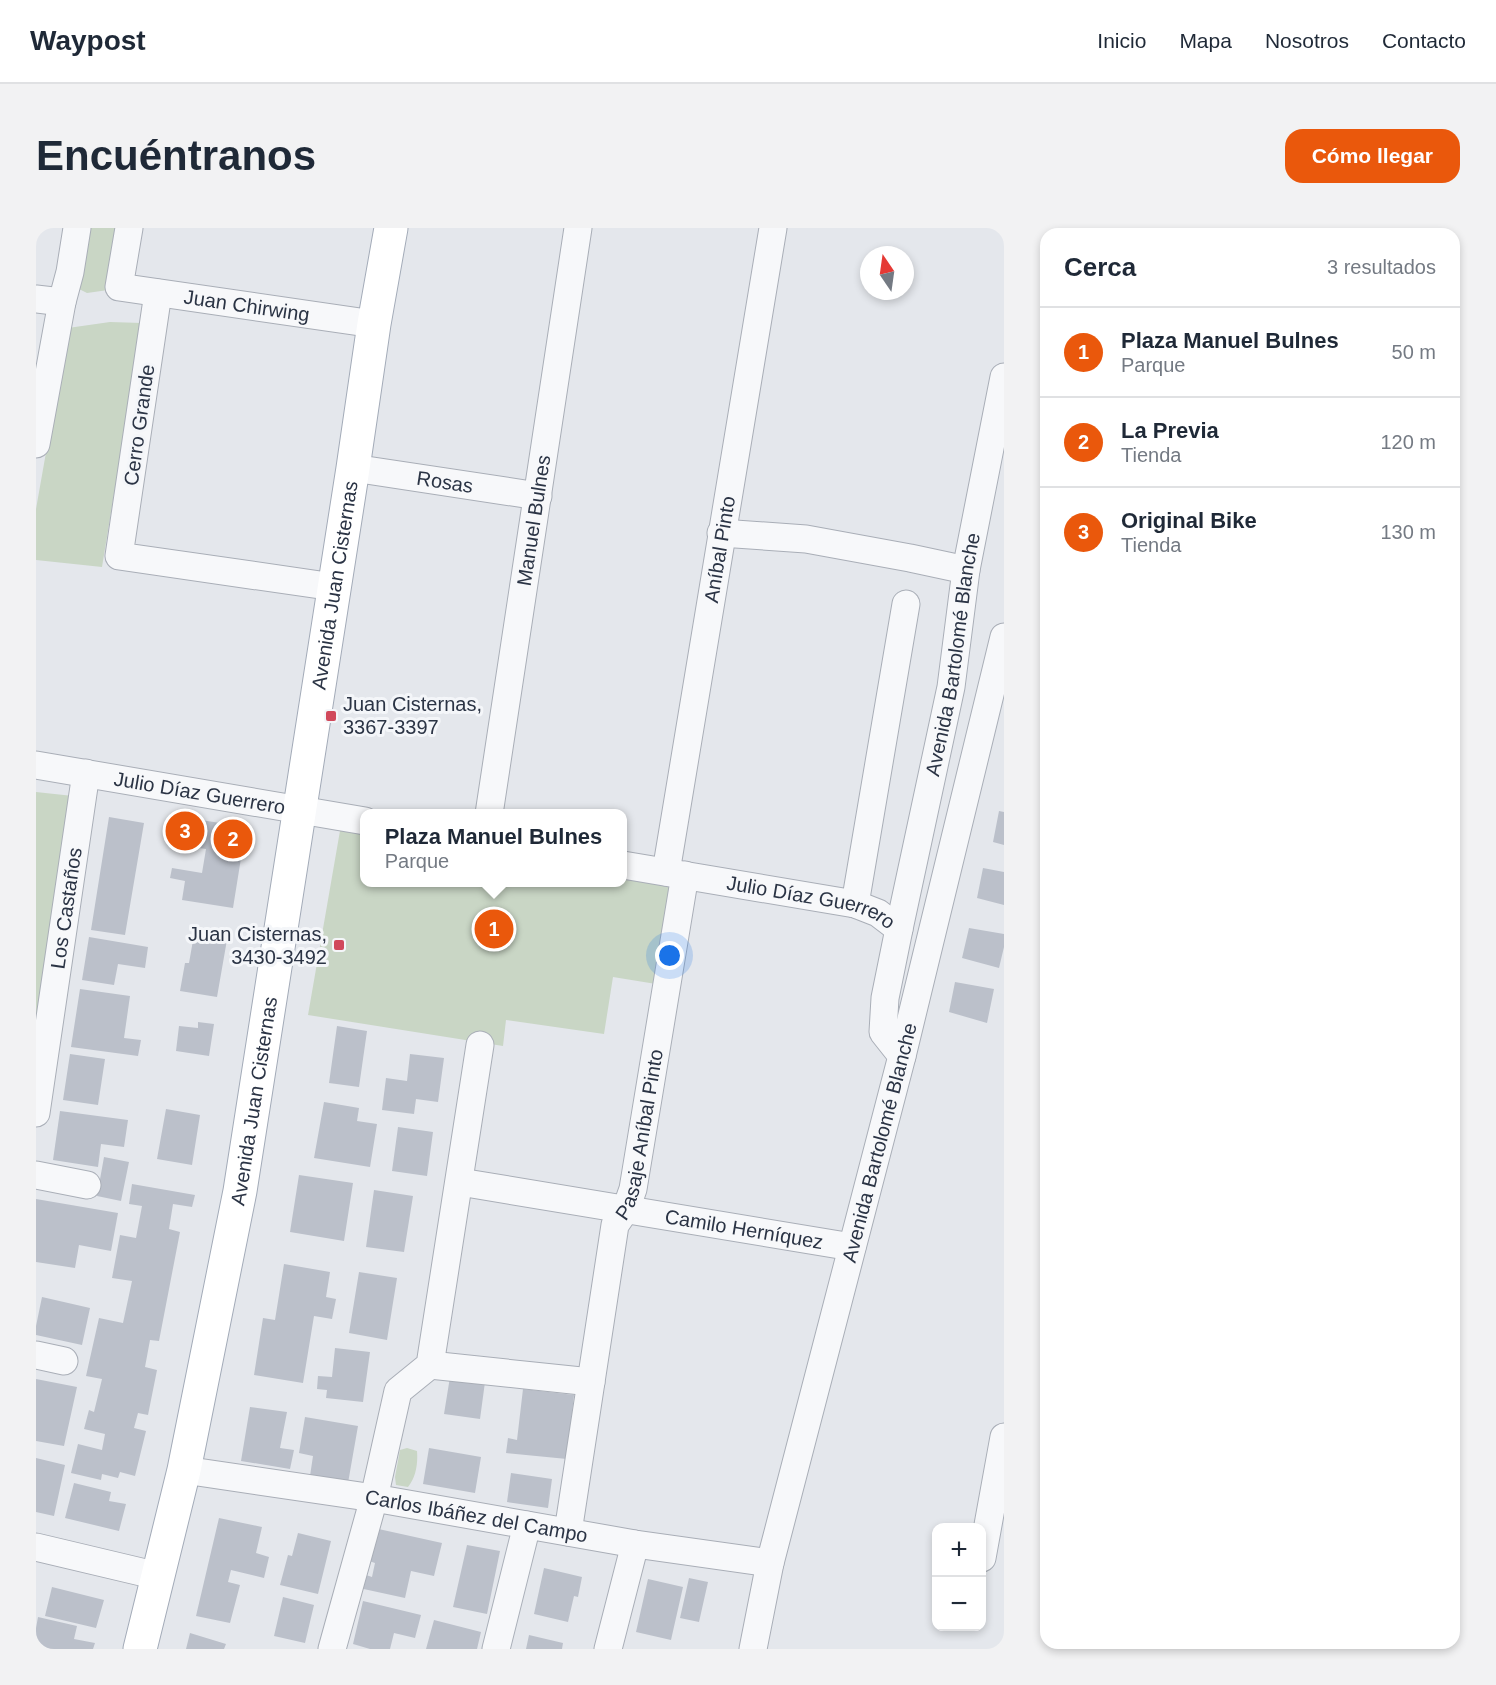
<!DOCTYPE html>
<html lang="es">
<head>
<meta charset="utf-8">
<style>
	:root { --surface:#fff; --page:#f2f2f3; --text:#1f2937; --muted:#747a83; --line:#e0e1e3; --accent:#ea580c }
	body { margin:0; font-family:Helvetica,sans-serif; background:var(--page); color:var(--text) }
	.controls { position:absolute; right:18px; bottom:18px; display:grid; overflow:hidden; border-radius:12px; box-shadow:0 3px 9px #0003 }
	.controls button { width:54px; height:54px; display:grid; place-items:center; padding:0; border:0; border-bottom:2px solid var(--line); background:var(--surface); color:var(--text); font:30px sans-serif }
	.compass { position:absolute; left:824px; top:18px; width:54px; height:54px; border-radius:50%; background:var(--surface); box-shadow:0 3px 9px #0003; rotate:347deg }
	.you { position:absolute; left:634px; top:728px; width:21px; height:21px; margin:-15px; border:4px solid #fff; border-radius:50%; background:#1a73e8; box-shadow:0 0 0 9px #1a73e833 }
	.badge { display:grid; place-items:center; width:39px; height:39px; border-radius:50%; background:var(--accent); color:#fff; font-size:20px; font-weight:700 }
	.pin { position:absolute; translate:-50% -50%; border:3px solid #fff; box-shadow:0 2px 6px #0006 }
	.popup { position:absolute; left:324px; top:581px; width:267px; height:78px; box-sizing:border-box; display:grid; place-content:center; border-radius:12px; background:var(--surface); filter:drop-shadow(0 2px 4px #0005); font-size:20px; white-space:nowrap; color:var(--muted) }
	.popup b { font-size:22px; color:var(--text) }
	.popup::after { content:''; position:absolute; left:50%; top:100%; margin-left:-12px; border:12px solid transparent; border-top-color:var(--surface) }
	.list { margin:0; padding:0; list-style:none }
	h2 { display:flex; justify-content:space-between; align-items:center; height:78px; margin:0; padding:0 24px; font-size:26px }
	h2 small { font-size:20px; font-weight:400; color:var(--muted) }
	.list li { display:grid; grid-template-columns:39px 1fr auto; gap:18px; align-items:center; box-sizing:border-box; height:90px; padding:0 24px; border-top:2px solid var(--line) }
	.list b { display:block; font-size:22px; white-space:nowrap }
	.list p { margin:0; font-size:20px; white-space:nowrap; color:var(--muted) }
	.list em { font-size:20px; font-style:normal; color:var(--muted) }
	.map { position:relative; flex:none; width:968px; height:1421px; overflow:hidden; border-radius:18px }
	header { display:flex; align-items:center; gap:36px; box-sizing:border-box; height:84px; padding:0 30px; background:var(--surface); border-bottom:2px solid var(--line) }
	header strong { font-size:28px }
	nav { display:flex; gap:33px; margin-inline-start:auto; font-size:21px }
	.intro { display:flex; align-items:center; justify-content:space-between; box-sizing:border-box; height:144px; padding:0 36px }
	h1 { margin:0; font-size:42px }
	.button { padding:15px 27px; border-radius:18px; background:var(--accent); color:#fff; font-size:21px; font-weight:700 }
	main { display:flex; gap:36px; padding:0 36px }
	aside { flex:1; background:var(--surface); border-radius:18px; box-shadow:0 3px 9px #0003 }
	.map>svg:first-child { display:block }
	.green { fill:#c9d6c5 }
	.building { fill:#bbc0ca }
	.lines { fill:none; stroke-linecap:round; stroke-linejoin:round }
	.minor-casing { stroke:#a9aeb7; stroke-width:29 }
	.primary-casing { stroke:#a3abb8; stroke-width:35 }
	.minor { stroke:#f7f8fa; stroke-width:27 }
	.primary { stroke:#fff; stroke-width:33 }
	.poi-dot { fill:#d1495b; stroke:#f4f6f9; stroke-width:2 }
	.labels { text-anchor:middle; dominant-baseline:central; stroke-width:6; stroke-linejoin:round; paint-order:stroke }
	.street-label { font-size:20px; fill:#2b3445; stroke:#f4f6f9 }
	.poi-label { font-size:20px; fill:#2b3445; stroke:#f4f6f9; text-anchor:start }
</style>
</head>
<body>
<header>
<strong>Waypost</strong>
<nav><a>Inicio</a><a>Mapa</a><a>Nosotros</a><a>Contacto</a></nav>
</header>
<div class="intro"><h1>Encuéntranos</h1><a class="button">Cómo llegar</a></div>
<main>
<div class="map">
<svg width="968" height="1421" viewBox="0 0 968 1421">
	<rect width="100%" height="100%" fill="#e4e7ec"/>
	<path class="green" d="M 49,0 L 81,0 L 72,62 L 51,65 L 43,61 Z
		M 74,94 L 106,95 L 66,339 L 0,332 L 0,281 L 32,100 Z
		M 0,564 L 37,568 L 0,803 Z
		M 305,597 L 329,601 L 329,654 L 587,654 L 587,645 L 638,653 L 620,756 L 577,749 L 568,806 L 470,792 L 467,818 L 272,787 Z
		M 371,1220 L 381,1223 C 382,1236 380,1249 372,1259 L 360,1257 L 359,1249 L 364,1222 Z"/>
	<path class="building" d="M 963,583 L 968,584 L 968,617 L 957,614 Z
		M 139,588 L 210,599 L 197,680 L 146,672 L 149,653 L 134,650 L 136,640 L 166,645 L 170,621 L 135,616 Z
		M 73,589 L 108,595 L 89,707 L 55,702 Z
		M 947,640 L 968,644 L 968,677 L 941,670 Z
		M 933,700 L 968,706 L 968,719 L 963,740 L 926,730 Z
		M 159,701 L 192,706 L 181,769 L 144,763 L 149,735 L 153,735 Z
		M 53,709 L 112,719 L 109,740 L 82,736 L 78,757 L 46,752 Z
		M 919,754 L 958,761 L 951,795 L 913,784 Z
		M 44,761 L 94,768 L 88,810 L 105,812 L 102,828 L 35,819 Z
		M 162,794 L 178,796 L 173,828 L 140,823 L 143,798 L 162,800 Z
		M 301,798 L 331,803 L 323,859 L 293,855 Z
		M 34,826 L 69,831 L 62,877 L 27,872 Z
		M 374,826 L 408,830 L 402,874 L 380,871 L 378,886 L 346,882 L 350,850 L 371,853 Z
		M 288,874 L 323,880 L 321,893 L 341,896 L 334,939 L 278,930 Z
		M 130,881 L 164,887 L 156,937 L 121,931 Z
		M 24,883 L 92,892 L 88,919 L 65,916 L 62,939 L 17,932 Z
		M 362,899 L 397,904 L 391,948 L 356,943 Z
		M 68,929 L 93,934 L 85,973 L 61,968 Z
		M 263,947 L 317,955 L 308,1013 L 254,1004 Z
		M 96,956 L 159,967 L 156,979 L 137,976 L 133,1001 L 144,1004 L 123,1113 L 114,1112 L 109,1139 L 121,1142 L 112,1187 L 102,1185 L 98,1200 L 110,1203 L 99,1248 L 84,1244 L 82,1250 L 66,1246 L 65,1252 L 35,1245 L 42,1216 L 66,1222 L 69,1206 L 48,1201 L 53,1182 L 58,1184 L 66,1151 L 50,1148 L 63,1090 L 87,1095 L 96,1053 L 76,1050 L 84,1007 L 100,1010 L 106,978 L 93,976 Z
		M 338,962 L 377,968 L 368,1024 L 330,1019 Z
		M 0,971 L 82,985 L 75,1023 L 43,1017 L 39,1040 L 0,1034 Z
		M 248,1036 L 294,1044 L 290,1069 L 300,1071 L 296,1091 L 278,1088 L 267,1155 L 218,1147 L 227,1090 L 239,1092 Z
		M 323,1044 L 361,1050 L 351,1112 L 313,1105 Z
		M 6,1069 L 54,1080 L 46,1117 L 0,1107 L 0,1098 Z
		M 299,1120 L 334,1124 L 327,1174 L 290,1170 L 291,1162 L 281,1161 L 282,1148 L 296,1149 Z
		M 414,1149 L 449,1154 L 444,1191 L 408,1186 Z
		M 0,1151 L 41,1159 L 28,1218 L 0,1213 Z
		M 487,1161 L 538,1167 L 531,1231 L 470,1225 L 472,1210 L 481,1212 Z
		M 214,1179 L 251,1184 L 244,1220 L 258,1222 L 254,1241 L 205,1233 Z
		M 269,1189 L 322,1198 L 312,1255 L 274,1248 L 277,1228 L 263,1225 Z
		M 393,1220 L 445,1229 L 439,1265 L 387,1256 Z
		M 0,1230 L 29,1237 L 18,1288 L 0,1284 Z
		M 475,1245 L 516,1251 L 512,1280 L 471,1274 Z
		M 38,1255 L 75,1264 L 73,1273 L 90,1276 L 83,1303 L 29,1290 Z
		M 183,1290 L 226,1299 L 220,1325 L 233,1329 L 228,1350 L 195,1342 L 192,1354 L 204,1357 L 194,1395 L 160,1388 Z
		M 338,1300 L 406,1315 L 398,1348 L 375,1343 L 369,1370 L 323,1360 L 327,1346 L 336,1349 L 339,1335 L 330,1332 Z
		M 262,1305 L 295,1313 L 282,1366 L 244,1357 L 252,1327 L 256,1328 Z
		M 431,1317 L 464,1323 L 451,1386 L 417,1379 Z
		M 508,1340 L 546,1349 L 542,1369 L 538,1368 L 532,1394 L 498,1386 Z
		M 653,1350 L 672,1354 L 663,1394 L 644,1390 Z
		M 612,1351 L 647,1359 L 635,1412 L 600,1404 Z
		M 16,1359 L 68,1372 L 60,1400 L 9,1388 Z
		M 247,1369 L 278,1377 L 269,1415 L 238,1408 Z
		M 327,1373 L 385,1387 L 379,1410 L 358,1405 L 354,1421 L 334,1421 L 317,1416 Z
		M 2,1389 L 41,1398 L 38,1411 L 59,1415 L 57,1421 L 0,1421 L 0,1400 Z
		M 398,1392 L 445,1404 L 441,1421 L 390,1421 Z
		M 154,1405 L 190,1416 L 188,1421 L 150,1421 Z
		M 493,1407 L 527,1415 L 526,1421 L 490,1421 Z"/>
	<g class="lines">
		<defs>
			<g id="minor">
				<path id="s1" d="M 93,0 L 83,59 L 338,96"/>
				<path d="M 122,65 L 83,328 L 298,359"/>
				<path d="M 0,71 L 26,74"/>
				<path d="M 0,216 L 26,74 L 34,44 L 41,0"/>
				<path id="s2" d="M 317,240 L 502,268"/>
				<path d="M 685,305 L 770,311 L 874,330 L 930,342"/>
				<path id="s3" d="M 0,537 L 329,593"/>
				<path id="s4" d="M 453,586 L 542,0"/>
				<path id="s5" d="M 587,637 L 819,676 L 842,685 L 863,701 L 849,770 L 847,804 L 866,828"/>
				<path id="s6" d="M 630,644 L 737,0"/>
				<path d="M 819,676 L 870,376"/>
				<path id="s7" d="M 863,701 L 915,459 L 930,342 L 968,149"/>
				<path id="s8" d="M 0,885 L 50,545"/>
				<path d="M 0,947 L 51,957"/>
				<path id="s9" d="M 424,954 L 816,1019"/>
				<path d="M 0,1127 L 28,1133"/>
				<path d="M 394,1137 L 555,1154"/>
				<path id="s10" d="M 148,1242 L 338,1270 L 599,1316 L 734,1335"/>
				<path id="s11" d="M 532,1304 L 579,997 L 590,981 L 597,961 L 649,647"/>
				<path d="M 0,1319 L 122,1348"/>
				<path d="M 946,1330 L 968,1209"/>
				<path d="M 296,1421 L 338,1270 L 362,1163 L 394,1137 L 444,817"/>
				<path d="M 460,1421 L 491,1297"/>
				<path d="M 572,1421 L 599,1316"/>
				<path id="s12" d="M 717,1421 L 734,1335 L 866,828 L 968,409"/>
			</g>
			<g id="primary">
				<path id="s13" d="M 104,1421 L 148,1242 L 204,963 L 317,240 L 338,96 L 355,0"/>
			</g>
		</defs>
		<use href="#minor" class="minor-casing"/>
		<use href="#primary" class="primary-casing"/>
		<use href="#minor" class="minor"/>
		<use href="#primary" class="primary"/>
	</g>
	<g class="poi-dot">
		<rect x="289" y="482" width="12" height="12" rx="3"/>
		<rect x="297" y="711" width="12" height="12" rx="3"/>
	</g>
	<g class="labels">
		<g class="street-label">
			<text stroke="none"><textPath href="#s1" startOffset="189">Juan Chirwing</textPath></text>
			<text transform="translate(103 197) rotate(-82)">Cerro Grande</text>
			<text stroke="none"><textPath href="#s2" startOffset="93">Rosas</textPath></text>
			<text stroke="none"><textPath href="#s4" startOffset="297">Manuel Bulnes</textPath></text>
			<text stroke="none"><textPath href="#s6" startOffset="327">Aníbal Pinto</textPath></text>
			<text stroke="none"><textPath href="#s13" startOffset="1082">Avenida Juan Cisternas</textPath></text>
			<text stroke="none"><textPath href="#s7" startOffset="280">Avenida Bartolomé Blanche</textPath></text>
			<text stroke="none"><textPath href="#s3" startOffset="166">Julio Díaz Guerrero</textPath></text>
			<text stroke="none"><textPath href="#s5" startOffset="192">Julio Díaz Guerrero</textPath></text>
			<text stroke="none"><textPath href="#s8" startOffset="207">Los Castaños</textPath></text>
			<text stroke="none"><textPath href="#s13" startOffset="560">Avenida Juan Cisternas</textPath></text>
			<text stroke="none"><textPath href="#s11" startOffset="406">Pasaje Aníbal Pinto</textPath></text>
			<text stroke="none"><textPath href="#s12" startOffset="522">Avenida Bartolomé Blanche</textPath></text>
			<text stroke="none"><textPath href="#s9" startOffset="288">Camilo Herníquez</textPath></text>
			<text stroke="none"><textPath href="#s10" startOffset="296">Carlos Ibáñez del Campo</textPath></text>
		</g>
		<g class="poi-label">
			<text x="307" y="476">Juan Cisternas,<tspan x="307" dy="23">3367-3397</tspan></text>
			<text x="291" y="706" text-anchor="end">Juan Cisternas,<tspan x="291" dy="23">3430-3492</tspan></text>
		</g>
	</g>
</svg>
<div class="controls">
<button>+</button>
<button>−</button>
</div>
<svg class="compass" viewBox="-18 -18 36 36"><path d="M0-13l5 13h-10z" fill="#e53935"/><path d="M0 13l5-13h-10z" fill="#747a83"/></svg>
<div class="you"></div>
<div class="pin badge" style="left:458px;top:701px">1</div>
<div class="popup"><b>Plaza Manuel Bulnes</b>Parque</div>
<div class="pin badge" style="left:197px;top:611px">2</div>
<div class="pin badge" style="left:149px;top:603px">3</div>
</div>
<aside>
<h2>Cerca<small>3 resultados</small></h2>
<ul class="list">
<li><span class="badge">1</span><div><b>Plaza Manuel Bulnes</b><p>Parque</p></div><em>50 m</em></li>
<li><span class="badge">2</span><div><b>La Previa</b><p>Tienda</p></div><em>120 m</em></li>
<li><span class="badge">3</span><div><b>Original Bike</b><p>Tienda</p></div><em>130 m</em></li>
</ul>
</aside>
</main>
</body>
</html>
